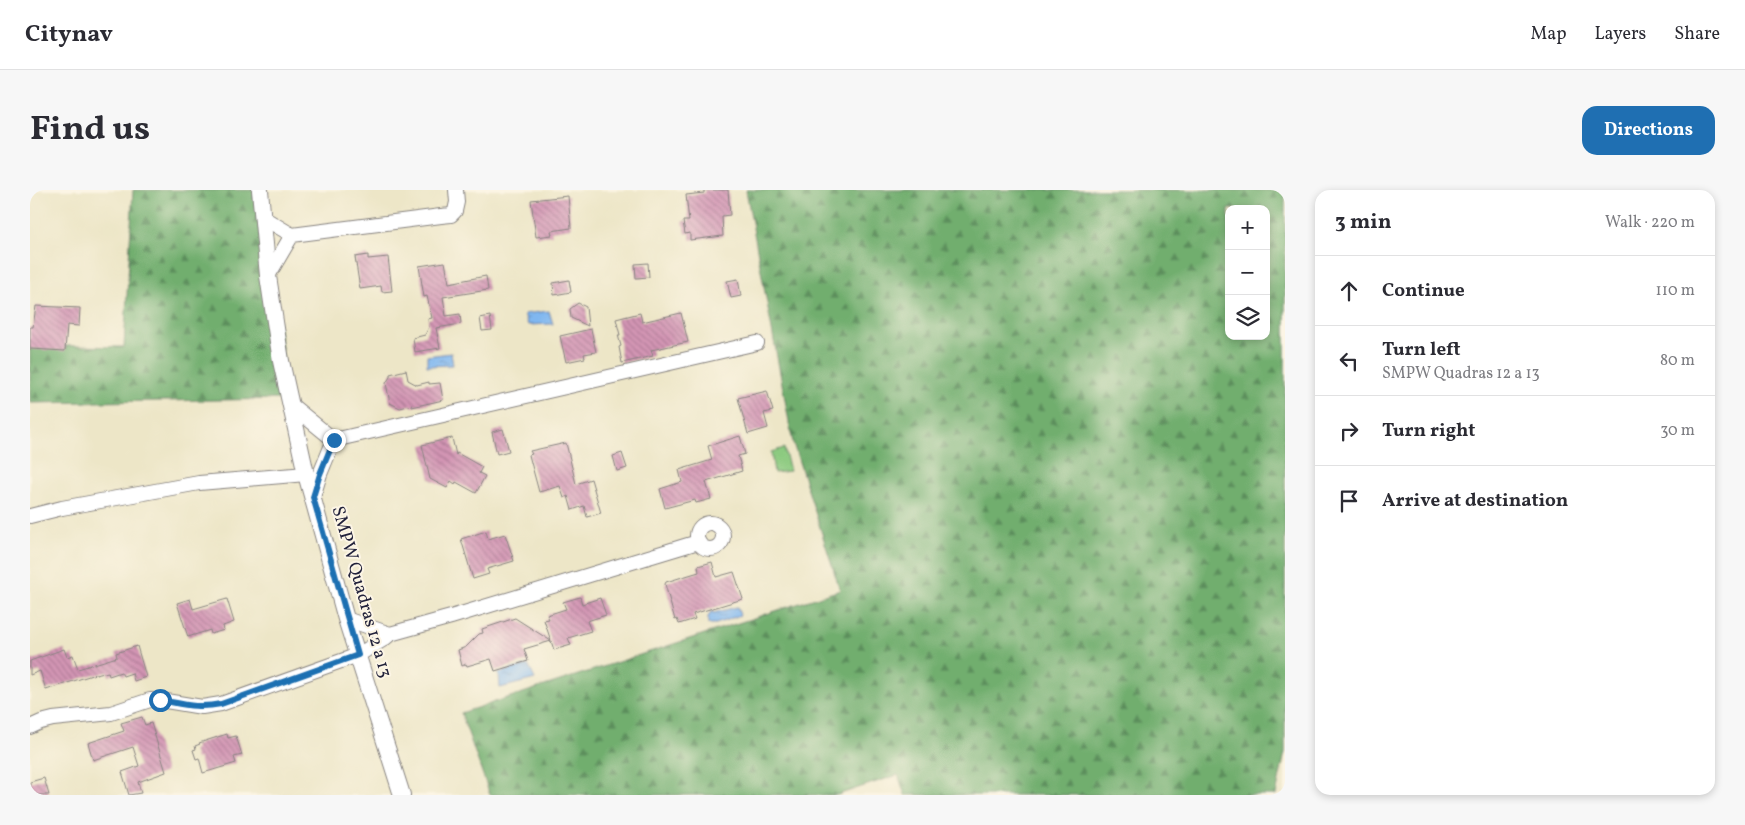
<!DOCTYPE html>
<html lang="en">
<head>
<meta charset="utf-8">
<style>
	:root { --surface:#fff; --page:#f7f7f7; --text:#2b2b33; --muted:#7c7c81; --line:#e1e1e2; --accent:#1f6fb2 }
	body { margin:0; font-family:Vollkorn,serif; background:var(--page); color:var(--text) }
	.controls { position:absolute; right:15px; top:15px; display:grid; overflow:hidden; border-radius:10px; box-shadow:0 2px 8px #0003 }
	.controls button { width:45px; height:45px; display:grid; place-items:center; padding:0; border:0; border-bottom:1px solid var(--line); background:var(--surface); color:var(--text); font:25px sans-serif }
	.stop { position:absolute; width:15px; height:15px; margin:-11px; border:4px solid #1f6fb2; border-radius:50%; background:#fff }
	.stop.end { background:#1f6fb2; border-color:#fff; box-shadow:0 1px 5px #0008 }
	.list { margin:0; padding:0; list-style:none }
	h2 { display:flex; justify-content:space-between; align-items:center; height:65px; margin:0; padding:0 20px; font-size:21px }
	h2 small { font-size:16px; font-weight:400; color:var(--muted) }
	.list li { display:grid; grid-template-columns:32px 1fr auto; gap:15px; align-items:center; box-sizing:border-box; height:70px; padding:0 20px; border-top:1px solid var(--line) }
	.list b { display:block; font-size:19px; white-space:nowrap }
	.list p { margin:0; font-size:16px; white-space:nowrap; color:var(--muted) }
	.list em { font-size:16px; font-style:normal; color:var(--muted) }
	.icon { flex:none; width:28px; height:28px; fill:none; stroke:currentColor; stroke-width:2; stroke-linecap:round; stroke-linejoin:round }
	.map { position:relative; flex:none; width:1255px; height:605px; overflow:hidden; border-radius:15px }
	header { display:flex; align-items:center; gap:30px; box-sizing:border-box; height:70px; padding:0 25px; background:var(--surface); border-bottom:1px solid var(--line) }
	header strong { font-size:24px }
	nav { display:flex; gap:28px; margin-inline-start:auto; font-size:18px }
	.intro { display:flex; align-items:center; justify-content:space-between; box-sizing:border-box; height:120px; padding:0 30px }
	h1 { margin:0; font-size:35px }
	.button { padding:12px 22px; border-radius:15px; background:var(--accent); color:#fff; font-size:18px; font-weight:700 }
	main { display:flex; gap:30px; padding:0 30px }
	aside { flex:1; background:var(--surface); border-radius:15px; box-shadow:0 2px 8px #0003 }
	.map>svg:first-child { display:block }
	.grass { fill:#8cca80; stroke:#57765e }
	.forest { fill:url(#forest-firs); stroke:#4a6854; fill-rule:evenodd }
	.water { fill:url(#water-ripples); stroke:#516c96 }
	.building { fill:url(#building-back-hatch) }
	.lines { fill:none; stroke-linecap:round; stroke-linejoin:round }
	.minor-casing { stroke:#888481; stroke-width:16 }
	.tertiary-casing { stroke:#888481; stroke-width:18 }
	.minor { stroke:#fff; stroke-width:14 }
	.tertiary { stroke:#fff; stroke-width:16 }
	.route { stroke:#1f6fb2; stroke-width:6 }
	.labels { text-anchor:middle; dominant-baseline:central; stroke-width:4; stroke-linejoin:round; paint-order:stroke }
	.street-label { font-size:18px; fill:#22223b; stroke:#fcf5e5 }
</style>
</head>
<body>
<header>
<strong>Citynav</strong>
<nav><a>Map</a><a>Layers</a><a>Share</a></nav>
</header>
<div class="intro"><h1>Find us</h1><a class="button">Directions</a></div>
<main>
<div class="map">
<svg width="1255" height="605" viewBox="0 0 1255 605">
	<defs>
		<pattern id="forest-firs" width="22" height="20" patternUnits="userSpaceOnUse" patternTransform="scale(1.25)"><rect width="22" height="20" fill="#71ae6e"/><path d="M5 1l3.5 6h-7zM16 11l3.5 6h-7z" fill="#5c8d5c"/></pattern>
		<pattern id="water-ripples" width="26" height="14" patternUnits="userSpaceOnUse" patternTransform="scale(1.25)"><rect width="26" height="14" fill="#80b7f0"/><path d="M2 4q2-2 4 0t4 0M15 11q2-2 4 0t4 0" fill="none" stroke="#6894c4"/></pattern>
		<pattern id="building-back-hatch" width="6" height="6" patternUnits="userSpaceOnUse" patternTransform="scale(1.25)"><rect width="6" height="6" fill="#d395b4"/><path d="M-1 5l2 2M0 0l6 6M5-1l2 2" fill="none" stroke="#ab7994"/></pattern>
	</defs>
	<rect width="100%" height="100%" fill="#fcf5e5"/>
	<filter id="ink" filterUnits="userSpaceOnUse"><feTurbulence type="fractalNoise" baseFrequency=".02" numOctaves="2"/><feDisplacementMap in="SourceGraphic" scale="10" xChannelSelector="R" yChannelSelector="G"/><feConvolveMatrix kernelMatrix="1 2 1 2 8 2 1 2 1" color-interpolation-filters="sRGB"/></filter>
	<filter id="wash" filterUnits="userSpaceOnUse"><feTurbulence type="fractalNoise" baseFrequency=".0096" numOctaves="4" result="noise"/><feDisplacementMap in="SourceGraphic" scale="20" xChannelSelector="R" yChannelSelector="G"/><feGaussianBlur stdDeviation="1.12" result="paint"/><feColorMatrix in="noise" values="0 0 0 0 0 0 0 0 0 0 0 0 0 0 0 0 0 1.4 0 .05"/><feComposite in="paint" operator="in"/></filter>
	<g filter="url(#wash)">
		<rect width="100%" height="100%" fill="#ede6c7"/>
		<path class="grass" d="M 754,258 L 760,281 L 744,283 L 741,262 Z"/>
		<path class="forest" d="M 103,0 L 233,0 L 258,209 L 0,213 L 0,155 L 94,157 Z
			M 716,0 L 1255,0 L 1255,562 L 1246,605 L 875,605 L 868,585 L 807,605 L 460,605 L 431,523 L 810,400 L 763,253 ZM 1199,19 L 1236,19 L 1236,146 L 1199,146 Z"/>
		<path class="water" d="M 519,121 L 523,134 L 498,135 L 494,124 Z
			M 421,163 L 423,175 L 397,176 L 397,166 Z
			M 707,417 L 710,425 L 686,434 L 678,434 L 678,427 L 682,421 L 683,423 Z
			M 498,475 L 505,489 L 470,498 L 469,483 Z"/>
		<g id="blocks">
			<path class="building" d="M 674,0 L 698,0 L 700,25 L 692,26 L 693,46 L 660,50 L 660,43 L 655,44 L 653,31 L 659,31 L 656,5 L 674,3 Z
				M 538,6 L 541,38 L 521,41 L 522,45 L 506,47 L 501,10 Z
				M 338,65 L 338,69 L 358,67 L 362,101 L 352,102 L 351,96 L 330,99 L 325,67 Z
				M 415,72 L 419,93 L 456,86 L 458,100 L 413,107 L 416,126 L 430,124 L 431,134 L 406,138 L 410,158 L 385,162 L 383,148 L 395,145 L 399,137 L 398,129 L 402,128 L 397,106 L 394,107 L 389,76 Z
				M 618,73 L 619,87 L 606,88 L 605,74 Z
				M 708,89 L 711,106 L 701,108 L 697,91 Z
				M 539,90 L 541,102 L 524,105 L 523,93 Z
				M 548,113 L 556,117 L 558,136 L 541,128 L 540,119 Z
				M 6,116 L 50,118 L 49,136 L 37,135 L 35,161 L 0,159 L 0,137 L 3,137 Z
				M 610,123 L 612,132 L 651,123 L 658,152 L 621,160 L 623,166 L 592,173 L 589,157 L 591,156 L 588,145 L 590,145 L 586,129 Z
				M 460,126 L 462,140 L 452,141 L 450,128 Z
				M 561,139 L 566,162 L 554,164 L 555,168 L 536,172 L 530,146 Z
				M 376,180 L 378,190 L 387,195 L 399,192 L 399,194 L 410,193 L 413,210 L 382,217 L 382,215 L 370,218 L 360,213 L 356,193 L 360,187 L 360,184 Z
				M 737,201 L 743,221 L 734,223 L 738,238 L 718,244 L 708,208 Z
				M 473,239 L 479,261 L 467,264 L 462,242 Z
				M 710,246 L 715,264 L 708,266 L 712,281 L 676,292 L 681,309 L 666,313 L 665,310 L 635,318 L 630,299 L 652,292 L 649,280 L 682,270 L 678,256 Z
				M 422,248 L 426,265 L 427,263 L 452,277 L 449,283 L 455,286 L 446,303 L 426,292 L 425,294 L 421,291 L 417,298 L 400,289 L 392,255 Z
				M 536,253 L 546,294 L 561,289 L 571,323 L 557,327 L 554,316 L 542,320 L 538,306 L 534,308 L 530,296 L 509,302 L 499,265 L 502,264 L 500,261 Z
				M 592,263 L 597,278 L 587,281 L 583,266 Z
				M 456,341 L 458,349 L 475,344 L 484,371 L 457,379 L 459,384 L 443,389 L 431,349 Z
				M 682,372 L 686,387 L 704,382 L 713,409 L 663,424 L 665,429 L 649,434 L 647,429 L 645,430 L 635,394 L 636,392 L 669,382 L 668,376 Z
				M 550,407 L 552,414 L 570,408 L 576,425 L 557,431 L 561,441 L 538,448 L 541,455 L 524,460 L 514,430 L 519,429 L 517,425 L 536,419 L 533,412 Z
				M 160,409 L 163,419 L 197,409 L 204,432 L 193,436 L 194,440 L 181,444 L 180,440 L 158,447 L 147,413 Z
				M 485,428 L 521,451 L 494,459 L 498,471 L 465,481 L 461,469 L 437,476 L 436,474 L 432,476 L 428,460 L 436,457 L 449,444 L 453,443 L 452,439 Z
				M 107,456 L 116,487 L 104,491 L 102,483 L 93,486 L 91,482 L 79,486 L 78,482 L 66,485 L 65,484 L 16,500 L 10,481 L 0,485 L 0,471 L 34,459 L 37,467 L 43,465 L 48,479 L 87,467 L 86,463 Z
				M 112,527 L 115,535 L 121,533 L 136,582 L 108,592 L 111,603 L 99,605 L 92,582 L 109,576 L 103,557 L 63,570 L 58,553 L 94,541 L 91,533 Z
				M 197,544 L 198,548 L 206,546 L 212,565 L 204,567 L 206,573 L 173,583 L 169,568 L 166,569 L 163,560 L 166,559 L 165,556 L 170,554 L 169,553 Z
				M 14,588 L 19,605 L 0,605 L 0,592 Z"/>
		</g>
	</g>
	<g filter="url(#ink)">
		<use href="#blocks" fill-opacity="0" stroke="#888481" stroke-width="1"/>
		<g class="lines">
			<defs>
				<path id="minor" d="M 232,27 L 262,45 L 411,26 L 421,25 L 425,21 L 427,12 L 426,0
					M 238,86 L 262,45
					M 260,214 L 304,250
					M 304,250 L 727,153
					M 283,307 L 290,284 L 304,250
					M 0,326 L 32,318 L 169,293 L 276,284
					M667 346a13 13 0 1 1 26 0a13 13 0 1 1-26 0Z
					M 316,429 L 360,444
					M 0,537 L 11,532 L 23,529 L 81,523 L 120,510 L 130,510 L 172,517 L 191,514 L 328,465 L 354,449 L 360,444 L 421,427 L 668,352"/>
				<path id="tertiary" d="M 230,0 L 238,86 L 251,171 L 276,284 L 316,429 L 372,605"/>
			</defs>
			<use href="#minor" class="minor-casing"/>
			<use href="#tertiary" class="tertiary-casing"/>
			<use href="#minor" class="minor"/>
			<use href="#tertiary" class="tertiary"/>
		</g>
	</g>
	<g class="lines" filter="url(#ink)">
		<path class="route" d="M 130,510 C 153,514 167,519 191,514 L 328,465 L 283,307 L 290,284 L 304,250"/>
	</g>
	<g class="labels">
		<g class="street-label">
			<text transform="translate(331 402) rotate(74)">SMPW Quadras 12 a 13</text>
		</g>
	</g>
</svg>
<div class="controls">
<button>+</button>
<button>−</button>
<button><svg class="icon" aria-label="layers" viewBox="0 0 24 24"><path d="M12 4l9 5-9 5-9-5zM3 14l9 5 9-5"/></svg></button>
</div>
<div class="stop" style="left:130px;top:510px"></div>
<div class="stop end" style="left:304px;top:250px"></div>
</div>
<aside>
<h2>3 min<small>Walk · 220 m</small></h2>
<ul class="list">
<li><svg class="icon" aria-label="ahead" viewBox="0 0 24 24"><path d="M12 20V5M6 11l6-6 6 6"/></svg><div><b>Continue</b></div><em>110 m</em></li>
<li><svg class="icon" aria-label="left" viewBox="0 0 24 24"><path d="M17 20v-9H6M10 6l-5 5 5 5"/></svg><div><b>Turn left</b><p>SMPW Quadras 12 a 13</p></div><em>80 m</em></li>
<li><svg class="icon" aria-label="right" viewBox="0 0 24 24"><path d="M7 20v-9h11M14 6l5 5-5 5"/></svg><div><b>Turn right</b></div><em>30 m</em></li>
<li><svg class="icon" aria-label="arrive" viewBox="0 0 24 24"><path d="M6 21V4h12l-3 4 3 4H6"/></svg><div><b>Arrive at destination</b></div></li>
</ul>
</aside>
</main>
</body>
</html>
